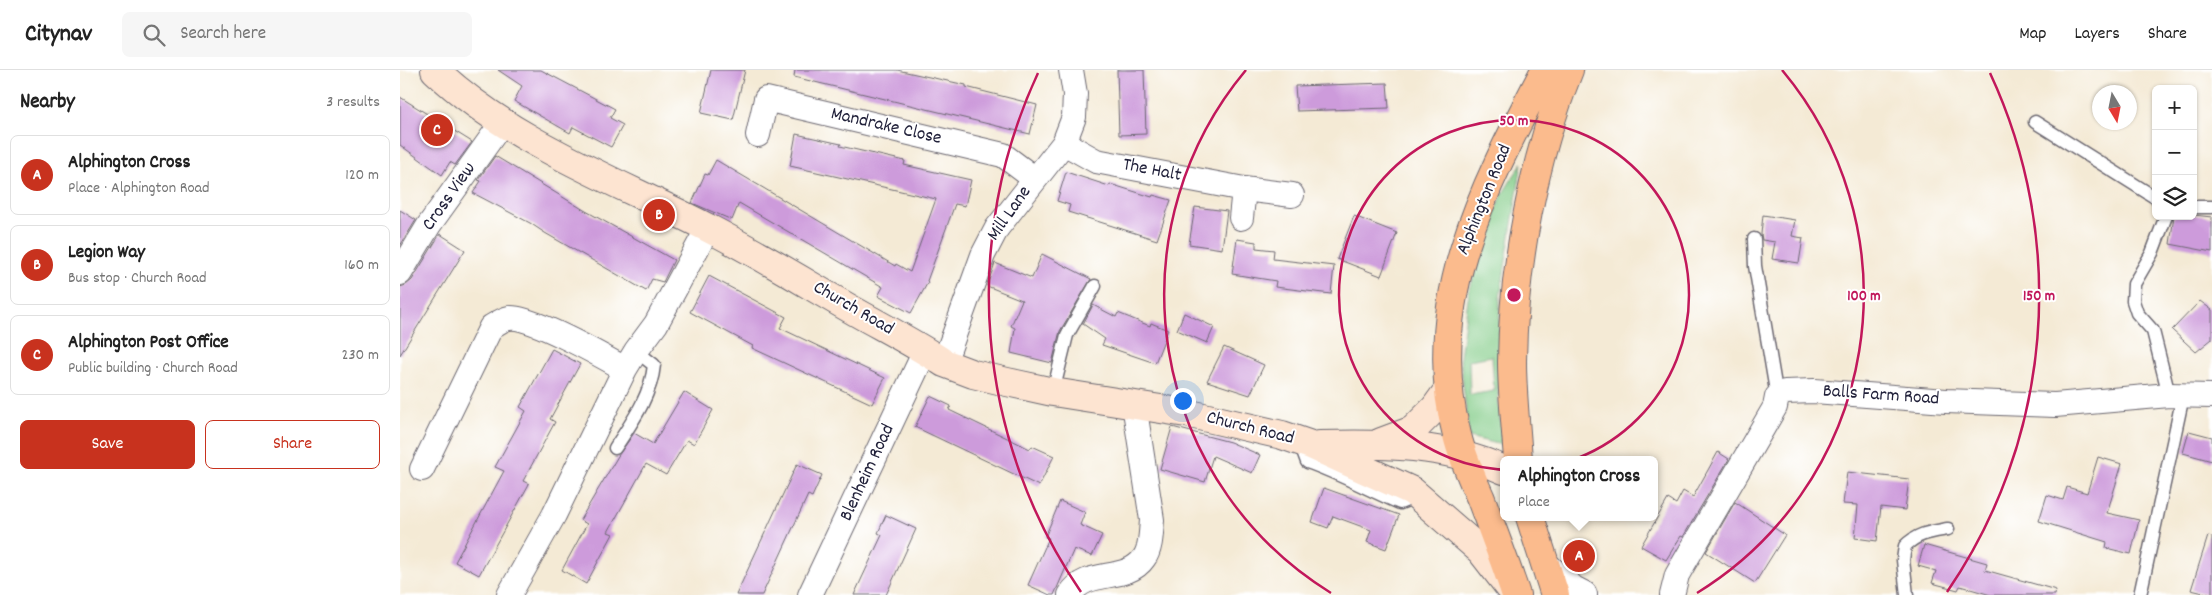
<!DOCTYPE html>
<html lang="en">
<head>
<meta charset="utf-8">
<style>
	:root { --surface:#fff; --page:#f6f6f6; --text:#222; --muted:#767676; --line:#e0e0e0; --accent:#c8321e }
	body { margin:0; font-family:Dekko,sans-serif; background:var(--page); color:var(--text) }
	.controls { position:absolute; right:15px; top:15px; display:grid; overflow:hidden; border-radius:8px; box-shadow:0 1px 4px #0004 }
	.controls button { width:45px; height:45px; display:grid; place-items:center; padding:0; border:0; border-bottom:1px solid var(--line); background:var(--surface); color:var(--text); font:25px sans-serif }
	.compass { position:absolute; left:1692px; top:15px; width:45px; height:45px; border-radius:50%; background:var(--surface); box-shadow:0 1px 4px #0004; rotate:170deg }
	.you { position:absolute; left:782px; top:330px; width:18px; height:18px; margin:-12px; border:4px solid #fff; border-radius:50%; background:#1a73e8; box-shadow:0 0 0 8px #1a73e833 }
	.badge { display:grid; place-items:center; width:32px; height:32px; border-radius:50%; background:var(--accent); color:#fff; font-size:16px; font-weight:700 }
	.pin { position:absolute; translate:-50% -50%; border:2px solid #fff; box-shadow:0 1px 5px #0006 }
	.popup { position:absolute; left:1100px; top:386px; width:158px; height:65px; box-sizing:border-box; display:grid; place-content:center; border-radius:8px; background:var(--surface); filter:drop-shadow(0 1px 4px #0005); font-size:16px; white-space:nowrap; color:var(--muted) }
	.popup b { font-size:19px; color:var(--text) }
	.popup::after { content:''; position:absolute; left:50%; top:100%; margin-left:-10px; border:10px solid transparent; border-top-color:var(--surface) }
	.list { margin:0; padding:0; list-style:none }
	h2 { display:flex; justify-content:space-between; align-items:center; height:65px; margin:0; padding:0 20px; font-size:21px }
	h2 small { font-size:16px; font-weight:400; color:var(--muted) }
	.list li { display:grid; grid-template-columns:32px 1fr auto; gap:15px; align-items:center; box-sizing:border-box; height:80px; margin:0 10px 10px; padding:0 10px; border:1px solid var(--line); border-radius:8px }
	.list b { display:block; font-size:19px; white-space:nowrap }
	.list p { margin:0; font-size:16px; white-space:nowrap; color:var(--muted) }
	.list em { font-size:16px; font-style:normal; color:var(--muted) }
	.actions { display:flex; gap:10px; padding:15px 20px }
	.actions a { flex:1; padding:11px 0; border:1px solid var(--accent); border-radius:8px; text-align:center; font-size:18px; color:var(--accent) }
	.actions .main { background:var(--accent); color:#fff }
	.icon { flex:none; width:28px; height:28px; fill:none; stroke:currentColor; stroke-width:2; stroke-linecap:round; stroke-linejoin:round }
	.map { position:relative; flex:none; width:1812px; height:525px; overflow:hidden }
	header { display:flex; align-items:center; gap:30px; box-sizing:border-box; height:70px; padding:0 25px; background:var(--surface); border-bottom:1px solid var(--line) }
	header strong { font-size:24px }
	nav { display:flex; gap:28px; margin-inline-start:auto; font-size:18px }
	.search { width:350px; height:45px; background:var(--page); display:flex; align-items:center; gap:12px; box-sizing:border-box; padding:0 18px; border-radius:8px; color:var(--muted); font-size:19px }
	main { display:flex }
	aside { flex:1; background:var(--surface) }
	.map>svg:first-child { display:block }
	.green { fill:#83cc88; stroke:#527762; fill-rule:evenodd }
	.building { fill:#cd9bdb }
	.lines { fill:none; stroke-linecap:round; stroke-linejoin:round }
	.service-casing { stroke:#6c6871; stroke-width:15 }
	.minor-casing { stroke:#6c6871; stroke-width:26 }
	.tertiary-casing { stroke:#6c6871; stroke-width:30 }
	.secondary-casing { stroke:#6c6871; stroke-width:30 }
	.trunk-casing { stroke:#6c6871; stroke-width:30 }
	.service { stroke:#fff; stroke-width:12 }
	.minor { stroke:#fff; stroke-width:24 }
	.tertiary { stroke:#fff; stroke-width:28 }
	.secondary { stroke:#fde4d1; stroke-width:28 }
	.trunk { stroke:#fbbb8d; stroke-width:28 }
	.ring { fill:none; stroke:#c2185b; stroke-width:2.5 }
	.labels { text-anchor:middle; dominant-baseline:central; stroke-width:4; stroke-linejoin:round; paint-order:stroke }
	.street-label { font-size:19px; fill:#22223b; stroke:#fff }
	.centre { fill:#c2185b; stroke:#fff; stroke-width:2.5 }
	.ring-label { font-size:15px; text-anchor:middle; font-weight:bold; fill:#c2185b; stroke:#fff; stroke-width:4; stroke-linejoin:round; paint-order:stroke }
</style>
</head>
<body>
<header>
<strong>Citynav</strong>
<div class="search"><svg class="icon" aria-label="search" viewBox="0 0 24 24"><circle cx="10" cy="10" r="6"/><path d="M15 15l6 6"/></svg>Search here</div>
<nav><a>Map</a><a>Layers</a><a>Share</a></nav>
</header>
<main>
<aside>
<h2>Nearby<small>3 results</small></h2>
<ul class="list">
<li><span class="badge">A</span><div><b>Alphington Cross</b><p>Place · Alphington Road</p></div><em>120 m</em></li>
<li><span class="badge">B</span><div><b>Legion Way</b><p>Bus stop · Church Road</p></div><em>160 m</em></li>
<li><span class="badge">C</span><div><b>Alphington Post Office</b><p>Public building · Church Road</p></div><em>230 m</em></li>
</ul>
<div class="actions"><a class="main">Save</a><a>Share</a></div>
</aside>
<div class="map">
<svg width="1812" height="525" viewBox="0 0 1812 525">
	<rect width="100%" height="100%" fill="#fff"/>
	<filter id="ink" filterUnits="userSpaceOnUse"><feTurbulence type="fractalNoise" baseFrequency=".02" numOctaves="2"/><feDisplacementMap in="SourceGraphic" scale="10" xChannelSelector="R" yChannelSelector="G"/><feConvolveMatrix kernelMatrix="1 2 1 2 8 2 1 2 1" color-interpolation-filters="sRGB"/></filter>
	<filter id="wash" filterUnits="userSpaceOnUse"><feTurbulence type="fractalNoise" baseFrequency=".0096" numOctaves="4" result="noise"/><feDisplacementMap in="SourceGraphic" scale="20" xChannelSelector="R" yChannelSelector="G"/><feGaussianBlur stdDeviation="1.12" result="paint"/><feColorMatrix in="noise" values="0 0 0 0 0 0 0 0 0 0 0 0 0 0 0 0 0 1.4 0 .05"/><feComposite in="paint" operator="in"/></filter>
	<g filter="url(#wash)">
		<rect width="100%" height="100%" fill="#f4ead5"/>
		<path class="green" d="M 1122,93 L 1100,227 L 1098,321 L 1102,375 L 1069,367 L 1060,287 L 1069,222 L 1087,162 L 1103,123 ZM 1092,286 L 1094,321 L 1070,325 L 1069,290 Z"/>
		<g id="blocks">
			<path class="building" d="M 98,0 L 141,0 L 215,39 L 210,48 L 223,55 L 211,77 L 173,57 L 170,63 L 114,31 L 122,16 Z
				M 311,0 L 345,0 L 333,50 L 301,43 Z
				M 395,0 L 497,0 L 566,15 L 566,17 L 637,35 L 630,64 L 394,7 Z
				M 717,0 L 744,0 L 746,64 L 719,65 Z
				M 987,13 L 989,38 L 897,41 L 895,16 Z
				M 0,27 L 72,72 L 55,95 L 50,92 L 42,105 L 0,75 Z
				M 396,64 L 441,74 L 440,76 L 505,91 L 504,95 L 571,110 L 565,136 L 555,134 L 527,211 L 528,212 L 511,243 L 478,226 L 483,217 L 339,133 L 332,150 L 292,133 L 305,104 L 308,105 L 316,90 L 495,196 L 496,194 L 510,202 L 536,129 L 390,96 Z
				M 95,86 L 184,140 L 274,190 L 263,212 L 252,209 L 246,221 L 145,163 L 130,153 L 73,123 L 81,111 L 78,110 Z
				M 666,102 L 709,116 L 710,114 L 752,127 L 753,125 L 771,130 L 757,170 L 668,142 L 670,135 L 657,131 Z
				M 795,137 L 827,141 L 822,179 L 789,174 Z
				M 0,140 L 16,150 L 0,176 Z
				M 1363,145 L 1395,150 L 1392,166 L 1403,168 L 1399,193 L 1372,189 L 1375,172 L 1362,170 L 1361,164 Z
				M 1793,145 L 1812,147 L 1812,182 L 1770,174 L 1774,146 Z
				M 954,146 L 997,163 L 981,206 L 937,189 Z
				M 40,164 L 65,180 L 0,285 L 0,217 L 6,215 L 12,210 Z
				M 837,169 L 856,172 L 856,178 L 874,180 L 873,189 L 934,196 L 931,224 L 875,217 L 876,211 L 832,204 Z
				M 642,184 L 691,209 L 660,261 L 652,293 L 611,283 L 615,258 L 611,256 L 622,230 L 587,216 L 595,193 L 632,208 Z
				M 309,206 L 386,247 L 380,258 L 485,308 L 472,334 L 352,278 L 353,276 L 290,242 Z
				M 1800,231 L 1812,240 L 1812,269 L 1796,282 L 1772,260 Z
				M 693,235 L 716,247 L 718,243 L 750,256 L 751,253 L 768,260 L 755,293 L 702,275 L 705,269 L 683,254 Z
				M 784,243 L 814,257 L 807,273 L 777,260 Z
				M 824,277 L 864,295 L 850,325 L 807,311 Z
				M 152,279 L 180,294 L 150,349 L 155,352 L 123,411 L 129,414 L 79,505 L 55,492 L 104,401 L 95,397 L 126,341 L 120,337 Z
				M 284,322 L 313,340 L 294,374 L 287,370 L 266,405 L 246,394 L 208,462 L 213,464 L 186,514 L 162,500 L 187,454 L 180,450 L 218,386 L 234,363 L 253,374 Z
				M 530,326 L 551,336 L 549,340 L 630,379 L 632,376 L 654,386 L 639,416 L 515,357 Z
				M 772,357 L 830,372 L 860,385 L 852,403 L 813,386 L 805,412 L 760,399 Z
				M 1789,361 L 1812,367 L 1812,391 L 1783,383 Z
				M 1318,382 L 1329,389 L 1283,467 L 1281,466 L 1266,490 L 1241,476 L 1268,429 L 1276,434 L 1283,421 L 1293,427 Z
				M 1698,387 L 1722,394 L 1707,443 L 1739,450 L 1731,484 L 1706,478 L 1707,472 L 1639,451 L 1647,425 L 1663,430 L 1667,417 L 1687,423 Z
				M 397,394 L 422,405 L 412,427 L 408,425 L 362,525 L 336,525 Z
				M 1447,402 L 1509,409 L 1505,440 L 1481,437 L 1477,471 L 1455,468 L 1458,435 L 1443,434 Z
				M 924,418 L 999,445 L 986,479 L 967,472 L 971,460 L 933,446 L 928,458 L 912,452 Z
				M 660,431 L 685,442 L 680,455 L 702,465 L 692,486 L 674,479 L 654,525 L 650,525 L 628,515 L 649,468 L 645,467 Z
				M 1335,432 L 1385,465 L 1355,513 L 1306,482 Z
				M 486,445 L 516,459 L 486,525 L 454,525 L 482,465 L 478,463 Z
				M 1808,466 L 1812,467 L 1812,525 L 1791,520 Z
				M 1524,475 L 1587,493 L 1585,500 L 1656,520 L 1655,525 L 1591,525 L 1560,516 L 1558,520 L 1532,513 L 1536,501 L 1518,496 Z"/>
		</g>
	</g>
	<g filter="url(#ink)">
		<use href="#blocks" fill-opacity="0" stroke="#6c6871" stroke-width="1"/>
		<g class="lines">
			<defs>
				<path id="service" d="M 1635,52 L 1756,128
					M 1793,137 L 1812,137
					M 1766,146 L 1752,183 L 1734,214 L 1733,231 L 1737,243 L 1753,261 L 1769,325
					M 1354,169 L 1355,196 L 1377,327
					M 653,322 L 667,265 L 695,216
					M 900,373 L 907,392 C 939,403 969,420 1000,433 L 1017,426
					M 215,378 C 232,352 251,326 254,295 L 236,281
					M 1507,525 L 1503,490 L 1505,476 C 1518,463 1531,462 1548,459
					M 1740,525 L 1783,326"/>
				<path id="minor" d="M 358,65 L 366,29 L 603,85 L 635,109
					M 664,73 L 696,91 L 844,119 L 892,125
					M 841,148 L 844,119
					M 0,203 L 29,155 L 102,53
					M 544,293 L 583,185 L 597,158 L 664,73 L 674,47 L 675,24 L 671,0
					M 22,399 L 91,257 C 96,254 103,249 109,248 C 130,245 204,287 225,299
					M 109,525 L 154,445 L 225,299 L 236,281 L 256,254 L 308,158
					M 410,525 L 525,281
					M 670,525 C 686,497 726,514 744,488 C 751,479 751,462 752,450 L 734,334
					M 1272,525 L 1277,505 L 1375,337 L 1377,327 L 1385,322 L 1414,321 L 1546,331 L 1655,335 L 1769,325 L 1812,326"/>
				<path id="tertiary" d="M 1147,497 L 1173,520 L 1183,525"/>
				<path id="secondary" d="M 35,0 C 112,73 215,110 308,158 C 359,184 407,214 456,242 C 486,259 516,274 544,293 L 573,304 L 607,312 L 653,322 L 786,343 L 882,365 L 911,375 L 1012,421 L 1081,481 L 1113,522
					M 981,372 L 1013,360 L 1035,338 L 1048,320
					M 920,375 C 983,373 1046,374 1104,400"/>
				<path id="trunk" d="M 1118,390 C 1116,357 1112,324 1112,291 C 1113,197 1134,87 1169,0
					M 1130,447 L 1155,525
					M 1116,525 C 1105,492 1093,461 1081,429 C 1072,408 1062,387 1057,365 C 1022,232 1085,115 1145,0"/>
			</defs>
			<use href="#service" class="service-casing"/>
			<use href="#minor" class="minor-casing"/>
			<use href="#tertiary" class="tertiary-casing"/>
			<use href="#secondary" class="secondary-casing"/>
			<use href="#trunk" class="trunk-casing"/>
			<use href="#service" class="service"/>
			<use href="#minor" class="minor"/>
			<use href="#tertiary" class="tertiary"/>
			<use href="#secondary" class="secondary"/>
			<use href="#trunk" class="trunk"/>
		</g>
	</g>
	<g class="ring">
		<circle cx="1114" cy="225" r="175"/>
		<path d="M931 523A350 350 0 0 1 846 0M1382 0A350 350 0 0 1 1297 523"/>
		<path d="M681 522A525 525 0 0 1 638 3M1590 3A525 525 0 0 1 1547 522"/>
	</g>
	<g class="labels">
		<g class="street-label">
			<text transform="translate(486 57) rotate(13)">Mandrake Close</text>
			<text transform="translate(752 101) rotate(11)">The Halt</text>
			<text transform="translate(50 127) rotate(-55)">Cross View</text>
			<text transform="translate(1085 130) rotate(-68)">Alphington Road</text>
			<text transform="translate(610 144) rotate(-55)">Mill Lane</text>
			<text transform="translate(453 239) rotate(30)">Church Road</text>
			<text transform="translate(1481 326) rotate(4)">Balls Farm Road</text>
			<text transform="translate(850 359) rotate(14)">Church Road</text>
			<text transform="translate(468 403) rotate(-65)">Blenheim Road</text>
		</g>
	</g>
	<circle cx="1114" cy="225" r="8" class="centre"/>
	<g class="ring-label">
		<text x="1114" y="55">50 m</text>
		<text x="1464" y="230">100 m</text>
		<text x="1639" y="230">150 m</text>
	</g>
</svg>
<div class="controls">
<button>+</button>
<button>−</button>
<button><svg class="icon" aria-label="layers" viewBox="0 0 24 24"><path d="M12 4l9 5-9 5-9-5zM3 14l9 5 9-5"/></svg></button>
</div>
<svg class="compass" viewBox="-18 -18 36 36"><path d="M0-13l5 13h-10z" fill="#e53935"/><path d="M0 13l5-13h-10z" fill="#767676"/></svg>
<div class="you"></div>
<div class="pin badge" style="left:1179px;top:486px">A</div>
<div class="popup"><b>Alphington Cross</b>Place</div>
<div class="pin badge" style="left:259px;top:145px">B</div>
<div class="pin badge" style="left:37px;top:60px">C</div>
</div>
</main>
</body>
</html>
